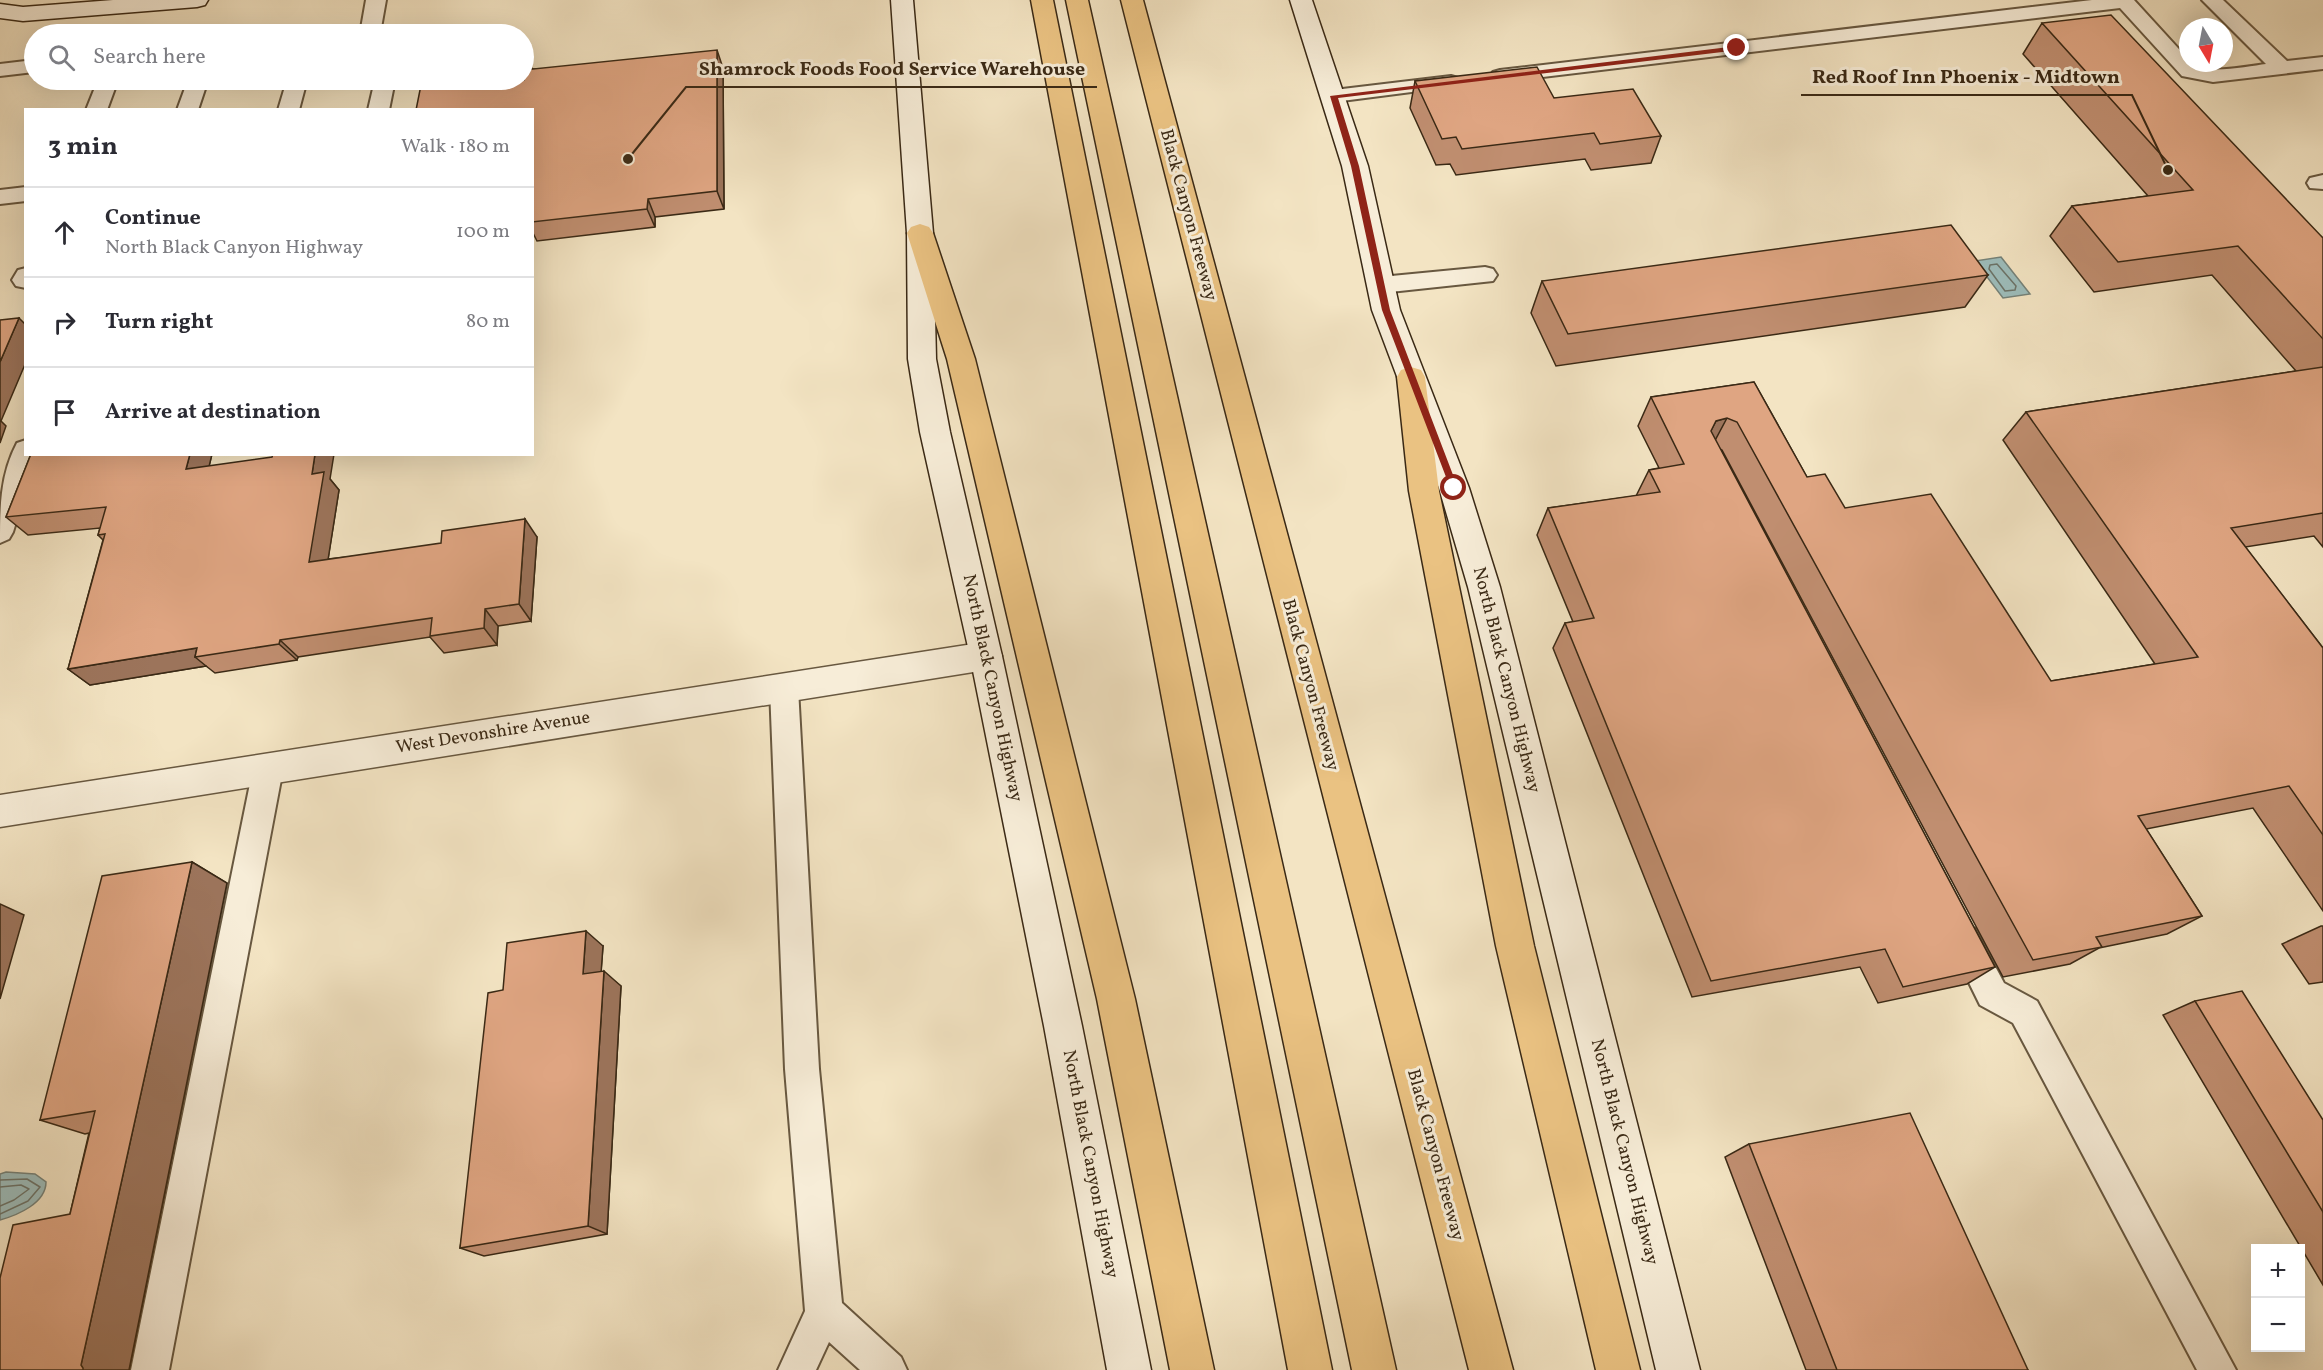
<!DOCTYPE html>
<html lang="en">
<head>
<meta charset="utf-8">
<style>
	:root { --surface:#fff; --page:#f7f7f7; --text:#2b2b33; --muted:#7c7c81; --line:#e1e1e2 }
	body { margin:0; font-family:Vollkorn,serif; background:var(--page); color:var(--text) }
	.controls { position:absolute; right:18px; bottom:18px; display:grid; overflow:hidden; border-radius:0px; box-shadow:0 6px 24px #0002 }
	.controls button { width:54px; height:54px; display:grid; place-items:center; padding:0; border:0; border-bottom:2px solid var(--line); background:var(--surface); color:var(--text); font:30px sans-serif }
	.compass { position:absolute; left:2179px; top:18px; width:54px; height:54px; border-radius:50%; background:var(--surface); box-shadow:0 6px 24px #0002; rotate:170deg }
	.stop { position:absolute; width:18px; height:18px; margin:-14px; border:4px solid #8f2418; border-radius:50%; background:#fff }
	.stop.end { background:#8f2418; border-color:#fff; box-shadow:0 2px 6px #0008 }
	.list { margin:0; padding:0; list-style:none }
	h2 { display:flex; justify-content:space-between; align-items:center; height:78px; margin:0; padding:0 24px; font-size:26px }
	h2 small { font-size:20px; font-weight:400; color:var(--muted) }
	.list li { display:grid; grid-template-columns:39px 1fr auto; gap:18px; align-items:center; box-sizing:border-box; height:90px; padding:0 24px; border-top:2px solid var(--line) }
	.list b { display:block; font-size:22px; white-space:nowrap }
	.list p { margin:0; font-size:20px; white-space:nowrap; color:var(--muted) }
	.list em { font-size:20px; font-style:normal; color:var(--muted) }
	.icon { flex:none; width:33px; height:33px; fill:none; stroke:currentColor; stroke-width:2; stroke-linecap:round; stroke-linejoin:round }
	.map { position:relative; flex:none; width:2323px; height:1370px; overflow:hidden }
	.search { position:absolute; background:var(--surface); box-shadow:0 6px 24px #0002; left:24px; top:24px; width:510px; height:66px; display:flex; align-items:center; gap:15px; box-sizing:border-box; padding:0 21px; border-radius:33px; color:var(--muted); font-size:22px }
	.panel { position:absolute; background:var(--surface); box-shadow:0 6px 24px #0002; left:24px; top:108px; width:510px; height:348px; border-radius:0px }
	.map>svg:first-child { display:block }
	.water { fill:#9dbdbb; stroke:#758279; stroke-width:1.5 }
	.lines { fill:none; stroke-linecap:round; stroke-linejoin:round }
	.shore { stroke:#6c7368; stroke-width:1.5 }
	.lane-casing { stroke:#685840; stroke-width:4 }
	.street-casing { stroke:#685840; stroke-width:3 }
	.secondary-casing { stroke:#3a2915; stroke-width:3 }
	.highway-casing { stroke:#3a2915; stroke-width:3 }
	.lane { fill:#f7edd8; fill-rule:evenodd }
	.street { fill:#f7edd8; fill-rule:evenodd }
	.secondary { fill:#f7edd8; fill-rule:evenodd }
	.highway { fill:#eac282; fill-rule:evenodd }
	.wall { fill:#c08e70; stroke:#3a2915; stroke-width:1.5 }
	.shaded-wall { fill:#9c745b; stroke:#3a2915; stroke-width:1.5 }
	.building { fill:#dfa582; stroke:#3a2915; stroke-width:1.5 }
	.route { fill:#8f2418 }
	.labels { text-anchor:middle; dominant-baseline:central; stroke-width:6; stroke-linejoin:round; paint-order:stroke }
	.street-label { font-size:18px; fill:#3a2915; stroke:#f7edd8 }
	.leader { fill:none; stroke:#3a2915; stroke-width:2 }
	.callout-dot { fill:#3a2915; stroke:#f7edd8; stroke-width:2 }
	.callout-label { font-size:20px; text-anchor:middle; font-weight:bold; fill:#3a2915; stroke:#f7edd8; stroke-width:6; stroke-linejoin:round; paint-order:stroke }
</style>
</head>
<body>
<div class="map">
<svg width="2323" height="1370" viewBox="0 0 2323 1370">
	<rect width="100%" height="100%" fill="#f3e4c3"/>
	<filter id="stains"><feTurbulence type="fractalNoise" baseFrequency=".00333" numOctaves="4"/><feColorMatrix values="0 0 0 0 .2 0 0 0 0 .09 0 0 0 0 .02 0 0 0 .5 -.17"/></filter>
	<radialGradient id="worn" r=".72"><stop offset=".6" stop-color="#630" stop-opacity="0"/><stop offset="1" stop-color="#630" stop-opacity=".3"/></radialGradient>
	<path class="water" d="M 2001,257 L 2030,294 L 2003,298 L 1975,261 Z
		M 6,1172 L 35,1174 L 46,1182 C 46,1203 18,1215 0,1220 L 0,1174 Z"/>
	<g class="lines">
		<path class="shore" d="M 1997,264 L 2016,286 L 2015,290 L 2005,291 L 1989,269 L 1990,265 Z
			M 0,1180 L 27,1179 L 40,1187 L 28,1201 L 0,1214
			M 0,1187 L 21,1185 L 29,1189 L 14,1200 L 0,1206"/>
		<defs>
			<path id="lane" d="M 366,0 L 386,0 L 381,28 L 402,28 L 405,34 L 360,34 Z
				M 2092,0 L 2134,0 L 2188,59 L 2188,63 L 2192,63 C 2204,76 2249,66 2266,64 L 2202,0 L 2223,0 L 2287,61 L 2323,57 L 2323,69 L 2213,82 L 2182,76 L 2120,8 L 1500,82 L 1493,80 L 1490,76 L 1493,72 L 1500,70 Z
				M 34,60 L 34,72 L 0,76 L 0,64 Z
				M 1451,76 L 1458,78 L 1461,82 L 1458,86 L 1334,102 L 1327,101 L 1324,96 L 1327,91 L 1334,90 Z
				M 98,80 L 118,80 L 107,110 L 86,110 Z
				M 188,80 L 208,80 L 198,110 L 177,110 Z
				M 287,80 L 307,80 L 299,110 L 278,110 Z
				M 375,80 L 395,80 L 389,110 L 368,110 Z
				M 2323,175 L 2323,189 L 2310,188 L 2307,183 L 2310,178 Z
				M 26,187 L 26,201 L 0,204 L 0,190 Z
				M 1485,267 L 1493,269 L 1497,275 L 1493,281 L 1381,293 L 1373,291 L 1369,285 L 1373,279 L 1381,277 Z
				M 26,268 L 26,288 L 16,286 L 12,280 L 18,270 Z
				M 26,440 L 26,454 L 37,454 L 13,532 L 9,539 L 0,543 C 0,508 0,475 17,443 Z
				M 784,676 L 794,679 L 798,688 L 819,1069 L 842,1303 L 901,1357 L 907,1370 L 860,1370 L 829,1342 L 816,1370 L 778,1370 L 805,1311 L 785,1069 L 770,688 L 774,679 Z
				M 268,756 L 278,760 L 283,769 L 169,1370 L 131,1370 L 253,769 L 258,760 Z
				M 1964,925 L 1975,929 L 2004,983 L 2037,1001 L 2236,1370 L 2197,1370 L 2013,1023 L 1980,1005 L 1948,940 L 1953,929 Z"/>
			<path id="street" d="M 986,642 L 998,646 L 1002,656 L 998,666 L 986,670 L 0,827 L 0,795 Z"/>
			<path id="secondary" d="M 113,0 L 208,0 L 205,5 L 197,7 L 23,21 L 0,18 L 0,4 L 23,7 Z
				M 891,0 L 913,0 L 933,233 L 936,359 L 950,432 L 1002,656 L 1082,1026 L 1151,1370 L 1107,1370 L 1044,1026 L 970,656 L 920,432 L 908,359 L 907,233 Z
				M 1290,0 L 1312,0 L 1368,166 L 1400,310 L 1469,488 L 1500,587 L 1700,1370 L 1656,1370 L 1468,587 L 1439,488 L 1372,310 L 1342,166 Z"/>
			<path id="highway" d="M 1031,0 L 1053,0 L 1332,1370 L 1288,1370 Z
				M 1066,0 L 1088,0 L 1396,1370 L 1352,1370 Z
				M 1121,0 L 1143,0 L 1513,1370 L 1469,1370 Z
				M 920,224 L 929,227 L 933,233 L 975,359 L 1135,999 L 1214,1370 L 1170,1370 L 1097,999 L 947,359 L 907,233 L 911,227 Z
				M 1411,367 L 1421,370 L 1425,377 L 1439,491 L 1534,946 L 1640,1370 L 1596,1370 L 1496,946 L 1409,491 L 1397,377 L 1401,370 Z"/>
		</defs>
		<use href="#lane" class="lane-casing"/>
		<use href="#street" class="street-casing"/>
		<use href="#secondary" class="secondary-casing"/>
		<use href="#highway" class="highway-casing"/>
		<use href="#lane" class="lane"/>
		<use href="#street" class="street"/>
		<use href="#secondary" class="secondary"/>
		<use href="#highway" class="highway"/>
	</g>
	<path class="wall" d="M 2042,23 L 2323,238 L 2323,547 L 2314,536 L 2245,547 L 2323,648 L 2323,911 L 2253,808 L 2146,829 L 2202,916 L 2167,934 L 2099,948 L 2070,964 L 2003,977 L 1722,450 L 1720,449 L 1995,967 L 1967,984 L 1878,1003 L 1860,967 L 1692,997 L 1553,648 L 1565,623 L 1573,622 L 1537,535 L 1548,508 L 1636,496 L 1649,470 L 1659,468 L 1638,426 L 1651,397 L 1754,382 L 1807,477 L 1845,508 L 2051,681 L 2155,664 L 2003,440 L 2026,412 L 2296,371 L 2212,275 L 2094,292 L 2050,236 L 2072,206 L 2148,196 L 2023,54 Z
		M 723,68 L 724,209 L 655,217 L 655,227 L 537,241 L 532,231 L 532,69 Z
		M 1415,81 L 1554,98 L 1661,136 L 1651,163 L 1591,170 L 1585,159 L 1456,175 L 1450,164 L 1436,165 L 1410,108 Z
		M 1988,275 L 1965,307 L 1556,366 L 1531,313 L 1542,281 Z
		M 31,454 L 212,454 L 209,466 L 330,479 L 339,490 L 328,559 L 537,537 L 531,621 L 498,626 L 497,645 L 444,653 L 430,637 L 298,657 L 297,660 L 215,673 L 206,666 L 90,685 L 68,669 L 103,540 L 98,535 L 100,528 L 28,535 L 6,517 Z
		M 192,862 L 227,883 L 129,1370 L 0,1370 L 70,1214 L 89,1133 L 85,1134 L 40,1120 Z
		M 2321,926 L 2323,926 L 2323,982 L 2309,984 L 2282,944 Z
		M 603,946 L 601,971 L 621,986 L 607,1234 L 484,1256 L 460,1248 L 503,990 Z
		M 2195,1001 L 2323,1120 L 2323,1285 L 2163,1015 Z
		M 1749,1144 L 2028,1370 L 1806,1370 L 1725,1157 Z"/>
	<path class="shaded-wall" d="M 717,50 L 723,68 L 724,209 L 717,191 Z
		M 526,55 L 534,73 L 524,70 Z
		M 648,199 L 655,217 L 655,227 L 647,209 Z
		M 19,318 L 26,325 L 26,362 L 1,421 L 6,426 L 0,443 L 0,362 Z
		M 1727,418 L 1712,446 L 1701,449 L 1716,421 Z
		M 190,454 L 212,454 L 204,488 L 186,469 Z
		M 315,454 L 334,454 L 330,479 L 339,490 L 325,579 L 309,562 L 312,474 Z
		M 525,519 L 537,537 L 531,621 L 519,604 Z
		M 485,609 L 498,626 L 497,645 L 484,628 Z
		M 280,640 L 298,657 L 297,660 L 279,644 Z
		M 197,648 L 195,657 L 206,666 L 90,685 L 68,669 Z
		M 192,862 L 227,883 L 129,1370 L 83,1370 L 81,1365 Z
		M 0,904 L 24,915 L 0,999 Z
		M 586,931 L 603,946 L 600,988 L 583,974 Z
		M 604,971 L 621,986 L 607,1234 L 588,1226 Z"/>
	<path class="building" d="M 2111,15 L 2323,238 L 2323,339 L 2238,246 L 2118,262 L 2072,206 L 2193,190 L 2042,23 Z
		M 717,50 L 717,191 L 648,199 L 647,209 L 532,222 L 532,110 L 416,110 L 422,80 L 524,80 L 524,55 L 526,55 L 524,70 Z
		M 1537,67 L 1554,98 L 1633,89 L 1661,136 L 1600,144 L 1594,133 L 1462,149 L 1456,137 L 1442,139 L 1415,81 Z
		M 1951,225 L 1988,275 L 1568,334 L 1542,281 Z
		M 19,318 L 0,362 L 0,320 Z
		M 2323,367 L 2323,513 L 2231,528 L 2323,648 L 2323,835 L 2289,786 L 2138,816 L 2202,916 L 2096,937 L 2102,947 L 2033,960 L 1737,422 L 1727,418 L 1716,421 L 1711,431 L 1995,967 L 1903,987 L 1885,949 L 1711,981 L 1565,623 L 1594,618 L 1548,508 L 1660,492 L 1649,470 L 1684,464 L 1651,397 L 1754,382 L 1807,477 L 1825,474 L 1845,508 L 1931,494 L 2051,681 L 2198,657 L 2026,412 Z
		M 31,454 L 190,454 L 186,469 L 272,457 L 273,454 L 315,454 L 312,474 L 324,472 L 309,562 L 441,543 L 442,531 L 525,519 L 519,604 L 485,609 L 484,628 L 430,636 L 432,618 L 280,640 L 279,644 L 195,657 L 197,648 L 68,669 L 105,534 L 98,535 L 106,507 L 6,517 Z
		M 192,862 L 81,1365 L 83,1368 L 83,1370 L 0,1370 L 0,1278 L 13,1225 L 70,1214 L 95,1111 L 40,1120 L 102,876 Z
		M 586,931 L 583,974 L 604,971 L 588,1226 L 460,1248 L 488,993 L 503,990 L 507,943 Z
		M 2242,991 L 2323,1120 L 2323,1212 L 2195,1001 Z
		M 1910,1113 L 2028,1370 L 1837,1370 L 1749,1144 Z"/>
	<path class="route" d="M 1737,46 L 1739,50 L 1338,98 L 1359,166 L 1390,310 L 1458,488 L 1457,490 L 1451,490 L 1382,310 L 1351,166 L 1330,96 Z"/>
	<g class="labels">
		<g class="street-label">
			<text transform="translate(1188 215) rotate(75)">Black Canyon Freeway</text>
			<text transform="translate(1506 680) rotate(76)">North Black Canyon Highway</text>
			<text transform="translate(1310 685) rotate(75)">Black Canyon Freeway</text>
			<text transform="translate(992 688) rotate(78)">North Black Canyon Highway</text>
			<text transform="translate(493 733) rotate(-9)">West Devonshire Avenue</text>
			<text transform="translate(1624 1152) rotate(76)">North Black Canyon Highway</text>
			<text transform="translate(1435 1155) rotate(75)">Black Canyon Freeway</text>
			<text transform="translate(1090 1164) rotate(79)">North Black Canyon Highway</text>
		</g>
	</g>
	<path class="leader" d="M628 159L686 87H1097M2168 170L2132 95H1801"/>
	<g class="callout-dot">
		<circle cx="628" cy="159" r="6"/>
		<circle cx="2168" cy="170" r="6"/>
	</g>
	<g class="callout-label">
		<text x="892" y="75">Shamrock Foods Food Service Warehouse</text>
		<text x="1966" y="83">Red Roof Inn Phoenix - Midtown</text>
	</g>
	<rect width="100%" height="100%" filter="url(#stains)"/>
	<rect width="100%" height="100%" fill="url(#worn)"/>
</svg>
<div class="controls">
<button>+</button>
<button>−</button>
</div>
<svg class="compass" viewBox="-18 -18 36 36"><path d="M0-13l5 13h-10z" fill="#e53935"/><path d="M0 13l5-13h-10z" fill="#7c7c81"/></svg>
<div class="stop" style="left:1454px;top:488px"></div>
<div class="stop end" style="left:1737px;top:48px"></div>
<div class="search"><svg class="icon" aria-label="search" viewBox="0 0 24 24"><circle cx="10" cy="10" r="6"/><path d="M15 15l6 6"/></svg>Search here</div>
<section class="panel">
<h2>3 min<small>Walk · 180 m</small></h2>
<ul class="list">
<li><svg class="icon" aria-label="ahead" viewBox="0 0 24 24"><path d="M12 20V5M6 11l6-6 6 6"/></svg><div><b>Continue</b><p>North Black Canyon Highway</p></div><em>100 m</em></li>
<li><svg class="icon" aria-label="right" viewBox="0 0 24 24"><path d="M7 20v-9h11M14 6l5 5-5 5"/></svg><div><b>Turn right</b></div><em>80 m</em></li>
<li><svg class="icon" aria-label="arrive" viewBox="0 0 24 24"><path d="M6 21V4h12l-3 4 3 4H6"/></svg><div><b>Arrive at destination</b></div></li>
</ul>
</section>
</div>
</body>
</html>
